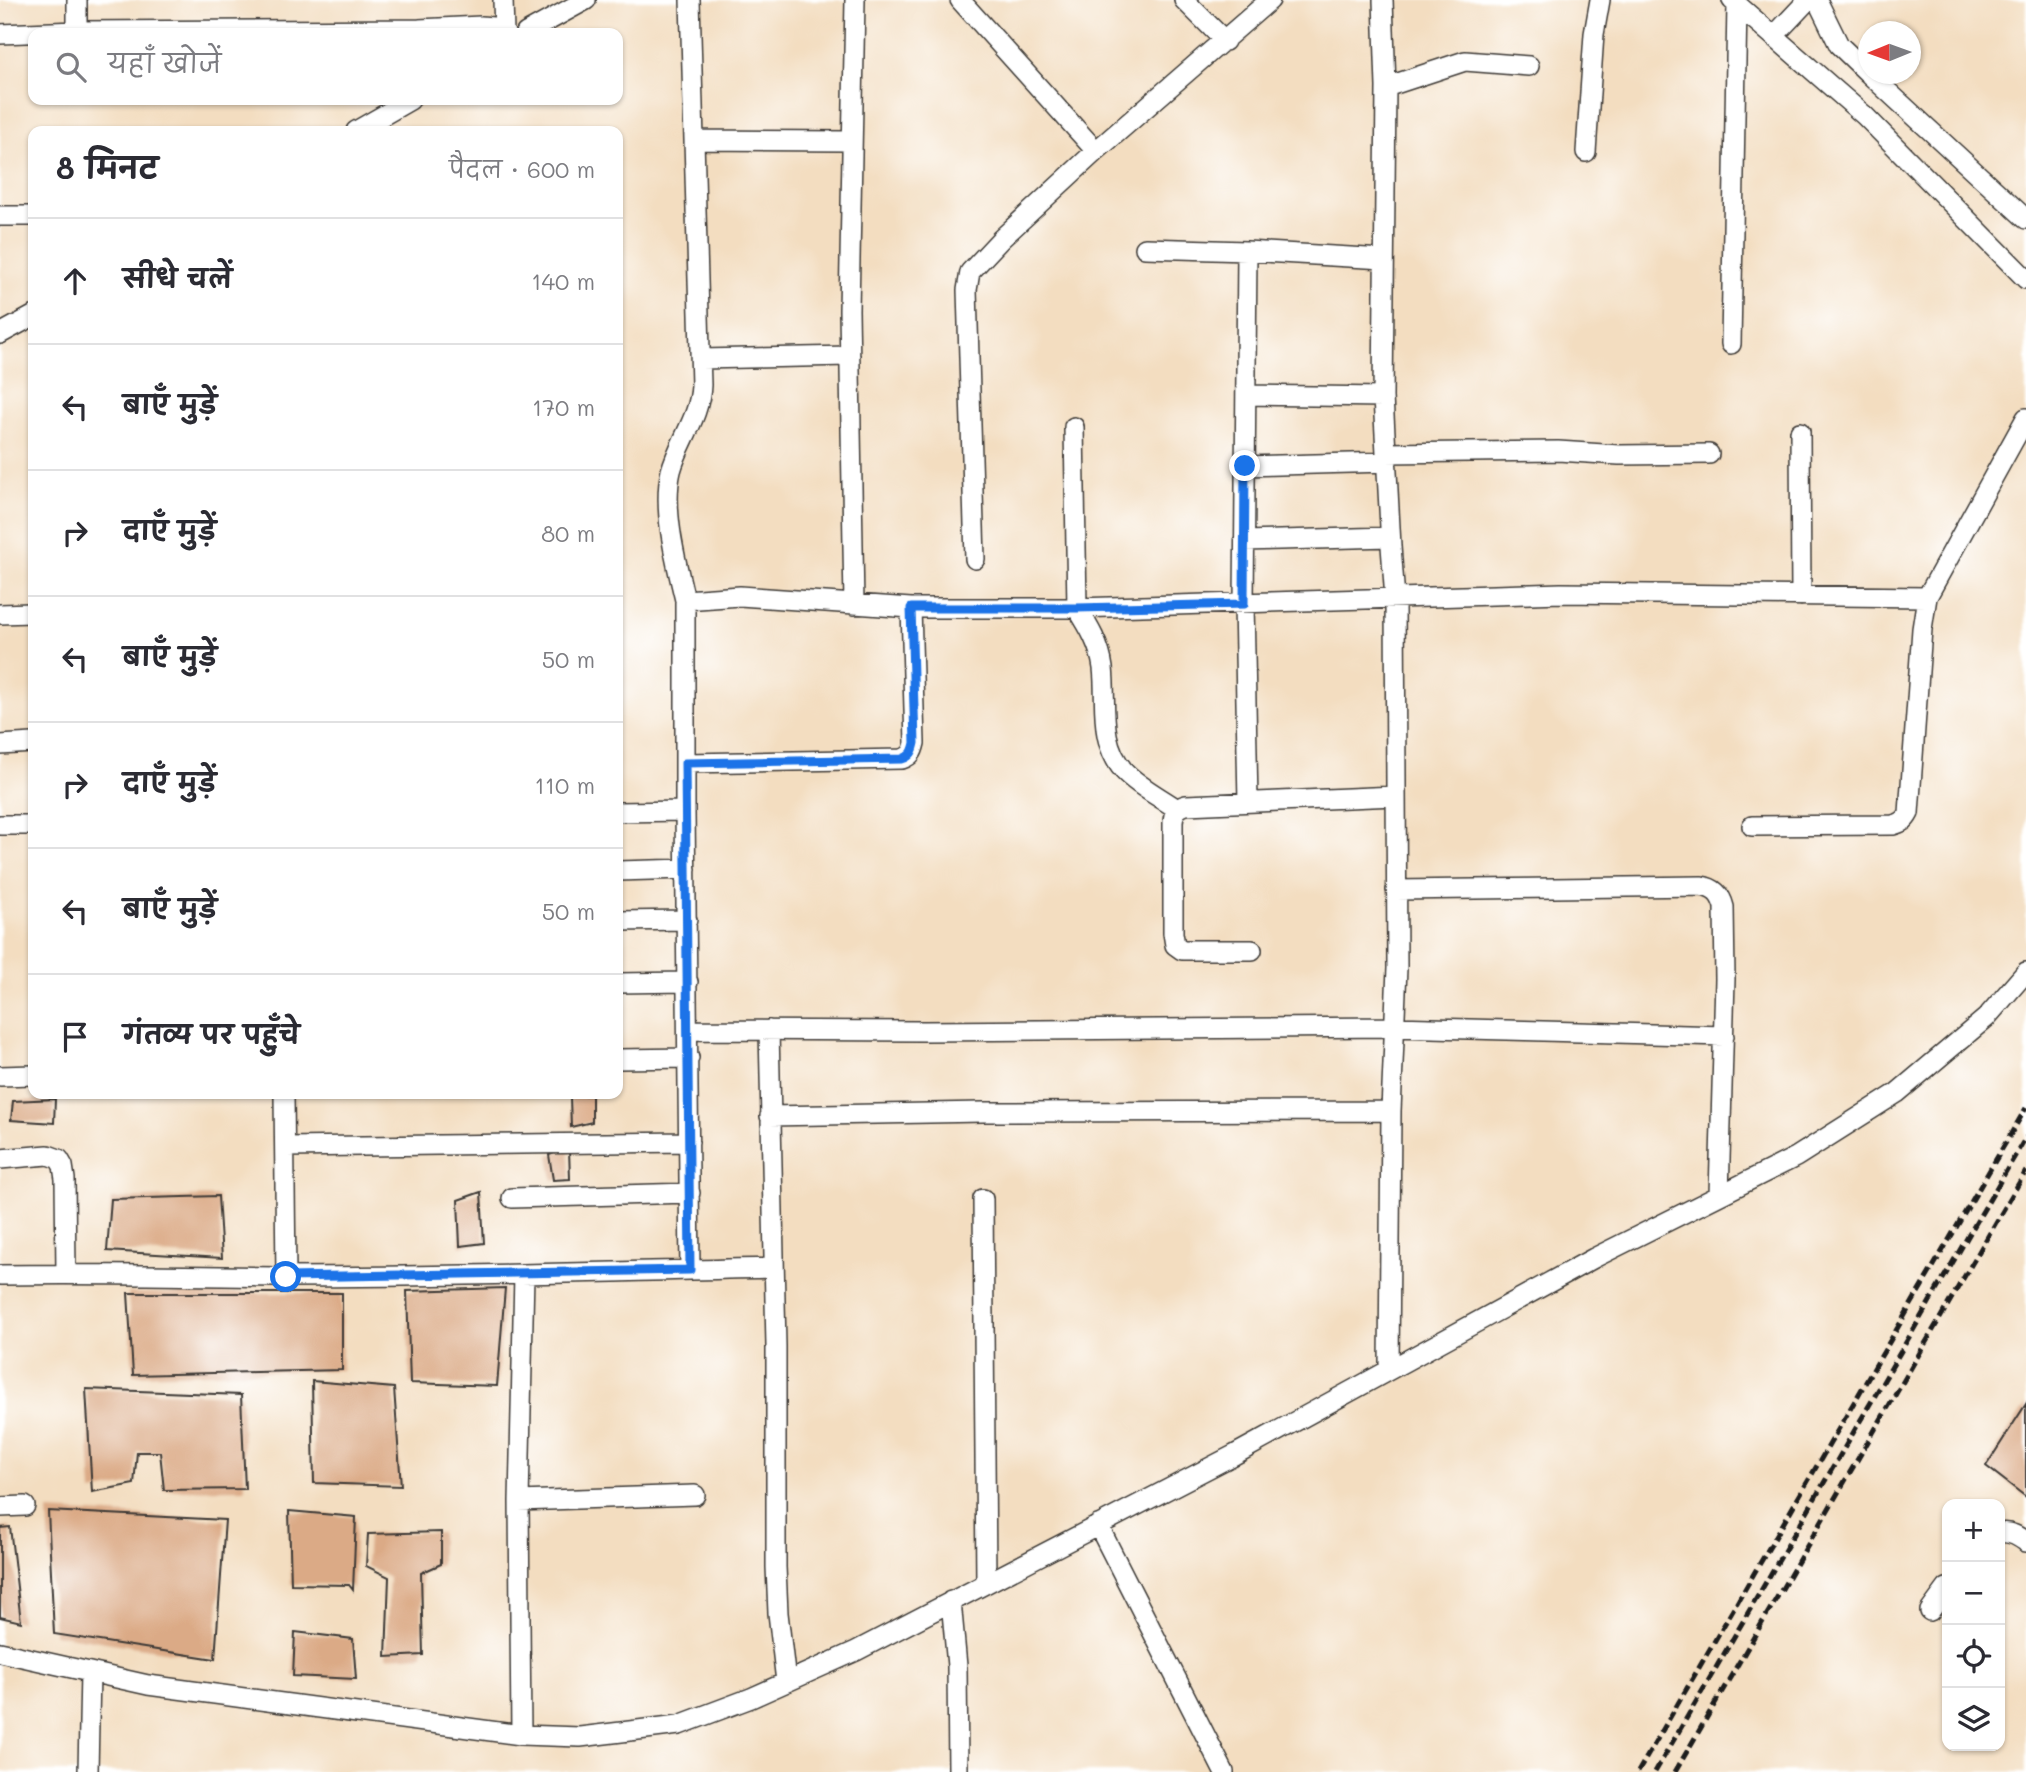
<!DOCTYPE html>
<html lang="hi">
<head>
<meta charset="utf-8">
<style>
	:root { --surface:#fff; --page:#f7f7f7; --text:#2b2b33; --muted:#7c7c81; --line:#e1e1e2 }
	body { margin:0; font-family:Mali,"Playpen Sans Deva",sans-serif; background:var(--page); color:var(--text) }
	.controls { position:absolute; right:21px; bottom:21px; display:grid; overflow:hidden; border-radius:14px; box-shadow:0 2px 5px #0004 }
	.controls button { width:63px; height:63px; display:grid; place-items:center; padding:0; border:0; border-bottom:2px solid var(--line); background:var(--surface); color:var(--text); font:35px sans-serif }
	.compass { position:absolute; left:1858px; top:21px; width:63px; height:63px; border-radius:50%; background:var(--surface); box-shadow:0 2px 5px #0004; rotate:269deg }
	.stop { position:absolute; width:21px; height:21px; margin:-16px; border:5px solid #1a73e8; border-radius:50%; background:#fff }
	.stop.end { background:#1a73e8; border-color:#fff; box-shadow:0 2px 7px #0008 }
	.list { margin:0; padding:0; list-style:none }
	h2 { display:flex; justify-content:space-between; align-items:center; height:91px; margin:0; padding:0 28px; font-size:30px }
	h2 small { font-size:23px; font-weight:400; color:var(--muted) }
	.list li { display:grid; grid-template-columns:46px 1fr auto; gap:21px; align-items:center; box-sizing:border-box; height:126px; padding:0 28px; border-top:2px solid var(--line) }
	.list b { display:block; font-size:26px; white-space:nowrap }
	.list em { font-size:23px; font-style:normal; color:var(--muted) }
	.icon { flex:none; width:38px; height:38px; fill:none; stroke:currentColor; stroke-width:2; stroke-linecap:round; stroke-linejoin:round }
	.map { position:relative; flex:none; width:2026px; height:1772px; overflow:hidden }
	.search { position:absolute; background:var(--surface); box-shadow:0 2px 5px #0004; left:28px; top:28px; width:595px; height:77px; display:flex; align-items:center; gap:18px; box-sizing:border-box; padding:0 24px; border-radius:14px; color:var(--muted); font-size:26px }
	.panel { position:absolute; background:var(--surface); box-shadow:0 2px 5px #0004; left:28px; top:126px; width:595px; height:973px; border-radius:14px }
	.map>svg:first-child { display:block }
	.building { fill:#dbaa86 }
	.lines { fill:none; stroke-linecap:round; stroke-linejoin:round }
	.minor-casing { stroke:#3c3935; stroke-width:22 }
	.minor { stroke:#fff; stroke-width:19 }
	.rail { stroke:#1c1c1c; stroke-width:5; stroke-dasharray:10 5; stroke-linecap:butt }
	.route { stroke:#1a73e8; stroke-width:9 }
</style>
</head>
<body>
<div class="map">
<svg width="2026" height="1772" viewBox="0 0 2026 1772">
	<rect width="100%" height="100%" fill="#fff"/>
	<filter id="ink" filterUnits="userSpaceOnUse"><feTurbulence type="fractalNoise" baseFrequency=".0143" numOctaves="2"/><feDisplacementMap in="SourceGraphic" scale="14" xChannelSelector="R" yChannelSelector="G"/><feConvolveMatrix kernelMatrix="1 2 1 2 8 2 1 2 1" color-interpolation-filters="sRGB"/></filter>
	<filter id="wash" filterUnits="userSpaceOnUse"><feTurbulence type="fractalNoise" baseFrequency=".00686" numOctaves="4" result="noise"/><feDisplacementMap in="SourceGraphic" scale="28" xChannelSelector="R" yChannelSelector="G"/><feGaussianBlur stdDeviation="1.57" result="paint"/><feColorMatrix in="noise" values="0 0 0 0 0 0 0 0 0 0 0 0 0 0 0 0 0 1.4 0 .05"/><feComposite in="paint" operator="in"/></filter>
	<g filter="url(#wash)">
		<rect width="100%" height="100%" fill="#f3ddc0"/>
		<g id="blocks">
			<path class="building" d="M 592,1095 L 592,1122 L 571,1127 L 570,1096 Z
				M 55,1099 L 54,1123 L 11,1120 L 13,1101 Z
				M 569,1149 L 570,1179 L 553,1180 L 549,1155 Z
				M 481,1192 L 484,1243 L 460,1246 L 458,1200 Z
				M 218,1196 L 222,1258 L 107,1251 L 111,1199 Z
				M 505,1288 L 497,1386 L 410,1383 L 407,1291 Z
				M 128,1293 L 342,1293 L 342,1370 L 133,1375 Z
				M 312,1381 L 394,1388 L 401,1486 L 314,1483 Z
				M 86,1389 L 241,1395 L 245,1489 L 164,1490 L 160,1452 L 137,1452 L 134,1484 L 92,1492 Z
				M 2026,1404 L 2026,1497 L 1986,1466 Z
				M 48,1511 L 225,1520 L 215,1659 L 54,1634 Z
				M 289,1511 L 356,1517 L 353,1590 L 349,1585 L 291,1584 Z
				M 10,1527 L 21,1622 L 0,1617 L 0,1528 Z
				M 441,1532 L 441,1564 L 421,1573 L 423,1655 L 386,1657 L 389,1577 L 366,1566 L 368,1534 Z
				M 295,1632 L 353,1639 L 356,1679 L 293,1676 Z"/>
		</g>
	</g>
	<g filter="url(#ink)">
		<use href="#blocks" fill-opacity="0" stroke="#3c3935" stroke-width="2"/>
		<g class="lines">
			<defs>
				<path id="minor" d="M 77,0 L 77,31
					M 503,0 L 504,33
					M 690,0 L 701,385 C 700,417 679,441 671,471 C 662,509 676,562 685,600 L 685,811 L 690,1270
					M 960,0 L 1096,151
					M 1184,0 L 1225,41
					M 1383,0 L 1386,87 L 1383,397 L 1391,546 L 1395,599 L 1397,968 L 1391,1111 L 1389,1370
					M 1732,0 L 1865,116 L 2026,279
					M 1817,0 L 1839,45 L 1868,73
					M 526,33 L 586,0
					M 0,34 L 77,31 L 419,29 L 481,26 L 493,27 L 505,33
					M 1774,36 L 1808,0
					M 1869,74 L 2026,219
					M 1386,87 L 1465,61 L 1529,66
					M 356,131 L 410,100
					M 695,140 L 852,141
					M 1586,152 L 1594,34 L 1600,0
					M 0,216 L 33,216
					M 1145,248 L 1247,251 L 1384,259
					M 1247,251 L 1244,604 L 1248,802
					M 0,334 L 33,316
					M 1731,344 L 1737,4
					M 701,359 L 850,356
					M 1246,395 L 1383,397
					M 1074,427 L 1077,608 C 1089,627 1100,645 1103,668 C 1107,703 1098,742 1124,771 C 1139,787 1160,797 1177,809
					M 1800,432 L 1801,596
					M 1386,453 L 1558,451 L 1619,455 L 1709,454
					M 1245,466 L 1387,462
					M 1245,541 L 1390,537
					M 975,559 L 967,290 L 970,272 L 1001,239 L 1096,151 L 1270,0
					M 685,600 L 740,596 L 911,608 L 1077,608 L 1561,593 L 1927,597
					M 854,605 L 849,310 L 855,0
					M 0,614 L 31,613
					M 0,745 L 33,743
					M 685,763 L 902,759 C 911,756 913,752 915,743 L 911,608
					M 618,812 L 685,811
					M 0,825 L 33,825
					M 1752,826 L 1893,825 C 1901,823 1905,821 1909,813 L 1922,629 L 1927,597 L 2026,418
					M 618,871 L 686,869
					M 1396,890 L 1701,886 C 1715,888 1721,895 1724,907 L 1725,979 L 1719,1195
					M 618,921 L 687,920
					M 1252,950 L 1182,950 L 1175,945 L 1173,933 L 1173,821 C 1174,812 1178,807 1186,805 L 1395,796
					M 618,983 L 688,982
					M 688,1030 L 924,1031 L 1394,1027 L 1724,1036
					M 769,1030 L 776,1346 L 776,1567 L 778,1613 L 786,1682
					M 618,1059 L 689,1058
					M 0,1076 L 33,1075
					M 284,1094 L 286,1277
					M 770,1116 L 983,1112 L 1391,1111
					M 286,1147 L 689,1142
					M 0,1159 L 48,1155 L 59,1159 L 63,1166 L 65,1179 L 66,1274
					M 512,1198 L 690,1193
					M 983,1199 L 986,1583
					M 0,1275 C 95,1273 191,1276 286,1277 C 449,1277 611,1272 774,1268
					M 519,1501 L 695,1495
					M 0,1507 L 25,1506
					M 1098,1525 L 1224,1772
					M 2000,1533 C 2010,1531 2018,1536 2026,1542
					M 951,1601 L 957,1666 L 958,1772
					M 1930,1611 L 1947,1588
					M 0,1652 L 148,1685 L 521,1735 L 580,1737 L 679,1725 L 751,1698 L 856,1651 L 1234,1455 L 1594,1258 L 1796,1157 L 1897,1093 L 1986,1018 L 2026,972
					M 521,1735 L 519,1501 L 524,1274
					M 88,1772 L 90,1672"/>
			</defs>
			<use href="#minor" class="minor-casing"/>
			<use href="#minor" class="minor"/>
			<path class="rail" d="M 1638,1772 L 2026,1108
				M 1655,1772 L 2026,1137
				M 1675,1772 L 2026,1171"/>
		</g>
	</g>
	<g class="lines" filter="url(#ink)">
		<path class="route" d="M 286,1277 L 690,1270 L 685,763 L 902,759 C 911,756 913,752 915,743 L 911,608 L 1077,608 L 1244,604 L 1245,466"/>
	</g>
</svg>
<div class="controls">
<button>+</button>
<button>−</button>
<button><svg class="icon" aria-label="locate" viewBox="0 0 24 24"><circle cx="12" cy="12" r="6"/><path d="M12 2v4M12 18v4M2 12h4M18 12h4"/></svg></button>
<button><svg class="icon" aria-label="layers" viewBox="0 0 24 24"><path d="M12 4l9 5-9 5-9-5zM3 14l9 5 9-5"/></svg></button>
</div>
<svg class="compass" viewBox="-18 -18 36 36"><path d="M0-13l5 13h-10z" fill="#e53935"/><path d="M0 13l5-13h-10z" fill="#7c7c81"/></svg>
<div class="stop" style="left:286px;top:1277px"></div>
<div class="stop end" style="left:1245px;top:466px"></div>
<div class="search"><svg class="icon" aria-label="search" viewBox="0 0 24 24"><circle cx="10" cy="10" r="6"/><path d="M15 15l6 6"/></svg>यहाँ खोजें</div>
<section class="panel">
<h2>8 मिनट<small>पैदल · 600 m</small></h2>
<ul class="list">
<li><svg class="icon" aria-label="ahead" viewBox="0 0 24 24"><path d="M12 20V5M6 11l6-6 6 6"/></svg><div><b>सीधे चलें</b></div><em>140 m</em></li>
<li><svg class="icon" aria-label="left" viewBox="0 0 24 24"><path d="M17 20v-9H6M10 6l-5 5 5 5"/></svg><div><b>बाएँ मुड़ें</b></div><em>170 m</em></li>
<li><svg class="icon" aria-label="right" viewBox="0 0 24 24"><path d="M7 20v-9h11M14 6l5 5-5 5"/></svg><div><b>दाएँ मुड़ें</b></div><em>80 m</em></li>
<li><svg class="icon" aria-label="left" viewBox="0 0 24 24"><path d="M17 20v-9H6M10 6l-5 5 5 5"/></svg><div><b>बाएँ मुड़ें</b></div><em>50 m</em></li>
<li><svg class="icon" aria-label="right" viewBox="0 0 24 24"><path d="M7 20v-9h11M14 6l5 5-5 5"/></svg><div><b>दाएँ मुड़ें</b></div><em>110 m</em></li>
<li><svg class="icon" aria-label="left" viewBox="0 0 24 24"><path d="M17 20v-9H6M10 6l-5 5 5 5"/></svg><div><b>बाएँ मुड़ें</b></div><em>50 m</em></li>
<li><svg class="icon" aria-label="arrive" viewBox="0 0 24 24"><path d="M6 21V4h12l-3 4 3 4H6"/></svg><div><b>गंतव्य पर पहुँचे</b></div></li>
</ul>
</section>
</div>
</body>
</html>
